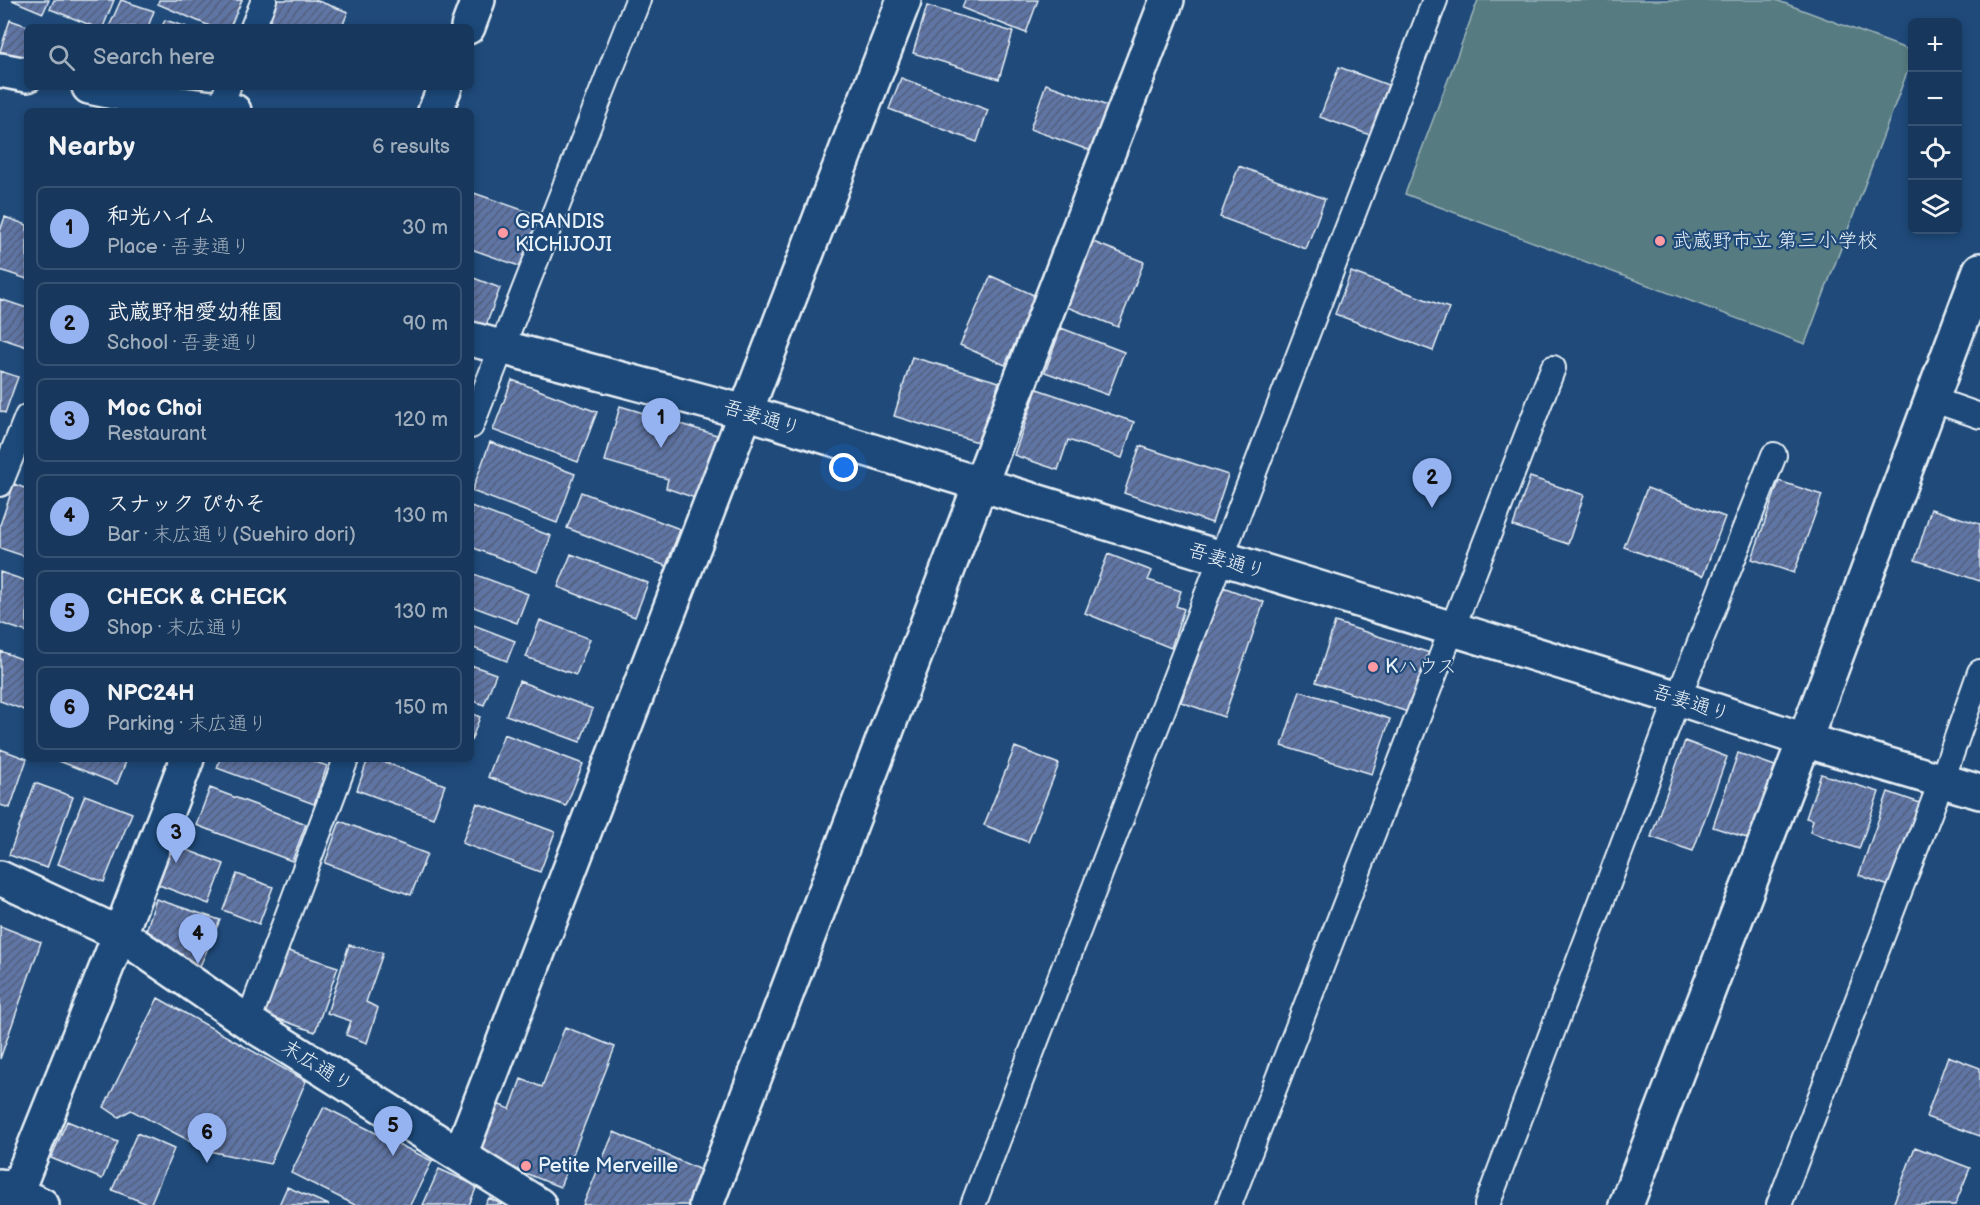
<!DOCTYPE html>
<html lang="en">
<head>
<meta charset="utf-8">
<style>
	:root { --surface:#17385c; --page:#244365; --text:#f1f3f6; --muted:#9eacbb; --line:#365272; --accent:#95b2f1 }
	body { margin:0; font-family:"Balsamiq Sans","Klee One",sans-serif; background:var(--page); color:var(--text) }
	.controls { position:absolute; right:18px; top:18px; display:grid; overflow:hidden; border-radius:9px; box-shadow:0 3px 9px #0003 }
	.controls button { width:54px; height:54px; display:grid; place-items:center; padding:0; border:0; border-bottom:2px solid var(--line); background:var(--surface); color:var(--text); font:30px sans-serif }
	.you { position:absolute; left:844px; top:468px; width:21px; height:21px; margin:-15px; border:4px solid #fff; border-radius:50%; background:#1a73e8; box-shadow:0 0 0 9px #1a73e833 }
	.badge { display:grid; place-items:center; width:39px; height:39px; border-radius:50%; background:var(--accent); color:#111; font-size:20px; font-weight:700 }
	.pin { position:absolute; translate:-50% -50px; filter:drop-shadow(0 2px 3px #0008) }
	.pin::after { content:''; position:absolute; top:32px; width:21px; height:18px; background:inherit; clip-path:polygon(0 0,100% 0,50% 100%) }
	.list { margin:0; padding:0; list-style:none }
	h2 { display:flex; justify-content:space-between; align-items:center; height:78px; margin:0; padding:0 24px; font-size:26px }
	h2 small { font-size:20px; font-weight:400; color:var(--muted) }
	.list li { display:grid; grid-template-columns:39px 1fr auto; gap:18px; align-items:center; box-sizing:border-box; height:84px; margin:0 12px 12px; padding:0 12px; border:2px solid var(--line); border-radius:9px }
	.list b { display:block; font-size:22px; white-space:nowrap }
	.list p { margin:0; font-size:20px; white-space:nowrap; color:var(--muted) }
	.list em { font-size:20px; font-style:normal; color:var(--muted) }
	.icon { flex:none; width:33px; height:33px; fill:none; stroke:currentColor; stroke-width:2; stroke-linecap:round; stroke-linejoin:round }
	.map { position:relative; flex:none; width:1980px; height:1205px; overflow:hidden }
	.search { position:absolute; background:var(--surface); box-shadow:0 3px 9px #0003; left:24px; top:24px; width:450px; height:66px; display:flex; align-items:center; gap:15px; box-sizing:border-box; padding:0 21px; border-radius:9px; color:var(--muted); font-size:22px }
	.panel { position:absolute; background:var(--surface); box-shadow:0 3px 9px #0003; left:24px; top:108px; width:450px; height:654px; border-radius:9px }
	.map>svg:first-child { display:block }
	.green { fill:#577c81; stroke:#a0b6bc; stroke-width:1.5 }
	.building { fill:url(#building-hatch); stroke:#e8f1f8; stroke-width:1.5 }
	.lines { fill:none; stroke-linecap:round; stroke-linejoin:round }
	.lane-casing { stroke:#e8f1f8; stroke-width:28 }
	.street-casing { stroke:#e8f1f8; stroke-width:38 }
	.primary-casing { stroke:#e8f1f8; stroke-width:38 }
	.lane { stroke:#1f4a7a; stroke-width:24 }
	.street { stroke:#1f4a7a; stroke-width:33 }
	.primary { stroke:#1f4a7a; stroke-width:33 }
	.poi-dot { fill:#ff9aa2; stroke:#1f4a7a; stroke-width:2 }
	.labels { text-anchor:middle; dominant-baseline:central; stroke-width:4.5; stroke-linejoin:round; paint-order:stroke }
	.poi-label { font-size:20px; fill:#e8f1f8; stroke:#1f4a7a; text-anchor:start }
	.street-label { font-size:20px; fill:#e8f1f8; stroke:#1f4a7a }
</style>
</head>
<body>
<div class="map">
<svg width="1980" height="1205" viewBox="0 0 1980 1205">
	<defs>
		<pattern id="building-hatch" width="6" height="6" patternUnits="userSpaceOnUse" patternTransform="scale(1.5)"><rect width="6" height="6" fill="#5e74a4"/><path d="M-1 1l2-2M0 6l6-6M5 7l2-2" fill="none" stroke="#53607c"/></pattern>
	</defs>
	<rect width="100%" height="100%" fill="#1f4a7a"/>
	<filter id="ink" filterUnits="userSpaceOnUse"><feTurbulence type="fractalNoise" baseFrequency=".0167" numOctaves="2"/><feDisplacementMap in="SourceGraphic" scale="12" xChannelSelector="R" yChannelSelector="G"/><feConvolveMatrix kernelMatrix="1 2 1 2 8 2 1 2 1" color-interpolation-filters="sRGB"/></filter>
	<g filter="url(#ink)">
		<path class="green" d="M 1478,0 L 1776,0 L 1912,51 L 1912,59 L 1805,344 L 1405,194 Z"/>
		<path class="building" d="M 12,0 L 49,0 L 43,13 Z
			M 54,0 L 114,0 L 103,27 L 95,27 L 50,9 Z
			M 121,0 L 154,11 L 148,27 L 109,27 Z
			M 159,0 L 242,0 L 230,27 L 212,27 L 158,4 Z
			M 268,0 L 315,0 L 348,12 L 342,27 L 257,27 Z
			M 965,0 L 1038,0 L 1026,33 L 962,8 Z
			M 927,6 L 1013,32 L 999,79 L 913,53 Z
			M 10,20 L 30,27 L 27,27 L 27,61 L 0,51 Z
			M 165,20 L 187,27 L 162,27 Z
			M 1339,67 L 1388,85 L 1370,135 L 1320,117 Z
			M 901,78 L 988,110 L 977,142 L 889,109 Z
			M 1046,84 L 1116,109 L 1100,154 L 1030,129 Z
			M 1239,166 L 1325,199 L 1306,249 L 1220,217 Z
			M 471,192 L 540,216 L 522,267 L 471,249 Z
			M 5,217 L 27,225 L 27,279 L 0,270 L 0,231 Z
			M 1088,240 L 1144,262 L 1118,327 L 1062,305 Z
			M 1351,272 L 1449,308 L 1433,351 L 1335,314 Z
			M 991,276 L 1036,296 L 1005,365 L 960,345 Z
			M 471,277 L 500,288 L 485,328 L 471,323 Z
			M 0,299 L 27,308 L 27,347 L 0,338 Z
			M 1061,328 L 1124,352 L 1108,395 L 1045,372 Z
			M 912,357 L 999,382 L 981,443 L 894,416 Z
			M 0,371 L 18,377 L 5,413 L 0,411 Z
			M 512,380 L 597,412 L 578,462 L 493,430 Z
			M 1037,389 L 1134,422 L 1122,458 L 1068,440 L 1058,470 L 1014,455 Z
			M 620,406 L 717,435 L 698,499 L 666,488 L 668,479 L 605,461 Z
			M 490,442 L 575,474 L 557,523 L 472,491 Z
			M 1140,446 L 1228,475 L 1212,523 L 1124,493 Z
			M 1530,477 L 1584,495 L 1568,544 L 1513,526 Z
			M 1779,481 L 1822,495 L 1794,573 L 1752,559 Z
			M 14,484 L 27,489 L 27,557 L 0,548 L 0,525 Z
			M 1647,488 L 1725,517 L 1703,576 L 1624,547 Z
			M 581,492 L 680,529 L 666,566 L 567,528 Z
			M 471,506 L 551,536 L 537,572 L 471,547 Z
			M 1931,509 L 1980,524 L 1980,581 L 1915,560 Z
			M 571,554 L 648,583 L 635,617 L 558,587 Z
			M 1108,554 L 1152,571 L 1148,580 L 1181,591 L 1176,606 L 1184,609 L 1171,648 L 1085,613 Z
			M 0,572 L 27,581 L 27,632 L 0,623 Z
			M 471,573 L 528,594 L 517,623 L 471,606 Z
			M 1223,587 L 1264,602 L 1224,717 L 1181,702 Z
			M 540,620 L 590,639 L 576,675 L 526,657 Z
			M 1335,622 L 1430,653 L 1408,712 L 1316,682 Z
			M 471,624 L 515,641 L 507,661 L 471,647 Z
			M 0,651 L 27,661 L 27,711 L 0,701 Z
			M 471,665 L 496,674 L 484,705 L 471,700 Z
			M 519,681 L 593,709 L 580,742 L 506,715 Z
			M 1300,691 L 1390,719 L 1372,774 L 1282,746 Z
			M 471,713 L 480,717 L 471,741 Z
			M 504,734 L 583,764 L 566,806 L 488,777 Z
			M 1685,741 L 1727,757 L 1693,851 L 1651,837 Z
			M 1015,747 L 1059,764 L 1028,842 L 984,825 Z
			M 0,749 L 27,759 L 10,808 L 0,805 Z
			M 1738,753 L 1775,766 L 1750,839 L 1713,827 Z
			M 54,759 L 127,759 L 117,784 Z
			M 220,759 L 308,759 L 327,766 L 314,804 L 217,768 Z
			M 368,759 L 376,759 L 445,785 L 433,818 L 357,790 Z
			M 1821,774 L 1879,792 L 1859,849 L 1810,832 L 1813,820 L 1806,818 Z
			M 35,783 L 73,797 L 47,868 L 9,855 Z
			M 210,788 L 306,824 L 292,861 L 196,825 Z
			M 1888,792 L 1923,804 L 1894,888 L 1859,875 Z
			M 85,795 L 132,813 L 104,882 L 58,864 Z
			M 477,803 L 555,832 L 540,872 L 462,843 Z
			M 340,821 L 427,854 L 411,895 L 325,863 Z
			M 166,842 L 224,864 L 209,904 L 151,882 Z
			M 237,874 L 273,887 L 259,924 L 223,910 Z
			M 156,899 L 220,920 L 197,973 L 144,938 Z
			M 0,926 L 41,942 L 0,1059 Z
			M 349,945 L 383,953 L 366,1002 L 378,1008 L 367,1043 L 346,1035 L 351,1021 L 327,1013 Z
			M 285,950 L 338,967 L 315,1032 L 262,1013 Z
			M 158,998 L 306,1081 L 270,1164 L 209,1151 L 131,1110 L 119,1117 L 104,1107 Z
			M 565,1027 L 615,1047 L 560,1187 L 477,1154 L 497,1104 L 510,1109 L 521,1079 L 542,1087 Z
			M 1948,1056 L 1980,1068 L 1980,1136 L 1926,1117 Z
			M 324,1107 L 432,1161 L 410,1205 L 355,1205 L 291,1173 Z
			M 67,1121 L 118,1142 L 102,1179 L 51,1158 Z
			M 614,1132 L 705,1172 L 693,1205 L 583,1205 Z
			M 137,1133 L 174,1149 L 150,1205 L 112,1190 Z
			M 1915,1147 L 1970,1168 L 1955,1205 L 1893,1205 Z
			M 439,1169 L 477,1186 L 469,1205 L 423,1205 Z
			M 287,1187 L 329,1205 L 279,1205 Z
			M 489,1198 L 503,1205 L 485,1205 Z"/>
		<g class="lines">
			<defs>
				<path id="lane" d="M 253,27 L 264,0
					M 220,108 L 228,87
					M 1931,399 L 1980,416
					M 471,426 L 638,0
					M 0,484 L 27,417
					M 248,1022 L 346,759
					M 973,1205 L 1435,0
					M 1229,1205 L 1553,368
					M 1487,1205 L 1678,698 L 1774,455
					M 1779,1205 L 1942,780 L 1980,672"/>
				<path id="street" d="M 468,27 L 478,0
					M 0,70 L 27,75
					M 89,87 L 153,100 L 234,111
					M 435,111 L 445,87
					M 471,339 L 745,412 L 1678,698 L 1804,740 L 1980,792
					M 0,878 L 120,934 L 248,1022 L 539,1205
					M 460,1155 L 904,0
					M 11,1205 L 120,934 L 187,759
					M 706,1205 L 980,485 L 1167,0
					M 1626,1205 L 1816,710 L 1980,270"/>
				<path id="primary" d="M 0,1186 L 42,1205"/>
			</defs>
			<use href="#lane" class="lane-casing"/>
			<use href="#street" class="street-casing"/>
			<use href="#primary" class="primary-casing"/>
			<use href="#lane" class="lane"/>
			<use href="#street" class="street"/>
			<use href="#primary" class="primary"/>
		</g>
	</g>
	<g class="poi-dot">
		<circle cx="503" cy="233" r="6"/>
		<circle cx="1660" cy="241" r="6"/>
		<circle cx="1373" cy="667" r="6"/>
		<circle cx="526" cy="1166" r="6"/>
	</g>
	<g class="labels">
		<g class="poi-label">
			<text x="515" y="222">GRANDIS<tspan x="515" dy="23">KICHIJOJI</tspan></text>
			<text x="1672" y="241">武蔵野市立 第三小学校</text>
			<text x="1385" y="667">Kハウス</text>
			<text x="538" y="1166">Petite Merveille</text>
		</g>
		<g class="street-label">
			<text transform="translate(762 418) rotate(17)">吾妻通り</text>
			<text transform="translate(1227 561) rotate(17)">吾妻通り</text>
			<text transform="translate(1691 703) rotate(18)">吾妻通り</text>
			<text transform="translate(317 1066) rotate(32)">末広通り</text>
		</g>
	</g>
</svg>
<div class="controls">
<button>+</button>
<button>−</button>
<button><svg class="icon" aria-label="locate" viewBox="0 0 24 24"><circle cx="12" cy="12" r="6"/><path d="M12 2v4M12 18v4M2 12h4M18 12h4"/></svg></button>
<button><svg class="icon" aria-label="layers" viewBox="0 0 24 24"><path d="M12 4l9 5-9 5-9-5zM3 14l9 5 9-5"/></svg></button>
</div>
<div class="you"></div>
<div class="pin badge" style="left:661px;top:448px">1</div>
<div class="pin badge" style="left:1432px;top:508px">2</div>
<div class="pin badge" style="left:176px;top:863px">3</div>
<div class="pin badge" style="left:198px;top:964px">4</div>
<div class="pin badge" style="left:393px;top:1156px">5</div>
<div class="pin badge" style="left:207px;top:1163px">6</div>
<div class="search"><svg class="icon" aria-label="search" viewBox="0 0 24 24"><circle cx="10" cy="10" r="6"/><path d="M15 15l6 6"/></svg>Search here</div>
<section class="panel">
<h2>Nearby<small>6 results</small></h2>
<ul class="list">
<li><span class="badge">1</span><div><b>和光ハイム</b><p>Place · 吾妻通り</p></div><em>30 m</em></li>
<li><span class="badge">2</span><div><b>武蔵野相愛幼稚園</b><p>School · 吾妻通り</p></div><em>90 m</em></li>
<li><span class="badge">3</span><div><b>Moc Choi</b><p>Restaurant</p></div><em>120 m</em></li>
<li><span class="badge">4</span><div><b>スナック ぴかそ</b><p>Bar · 末広通り(Suehiro dori)</p></div><em>130 m</em></li>
<li><span class="badge">5</span><div><b>CHECK &amp; CHECK</b><p>Shop · 末広通り</p></div><em>130 m</em></li>
<li><span class="badge">6</span><div><b>NPC24H</b><p>Parking · 末広通り</p></div><em>150 m</em></li>
</ul>
</section>
</div>
</body>
</html>
